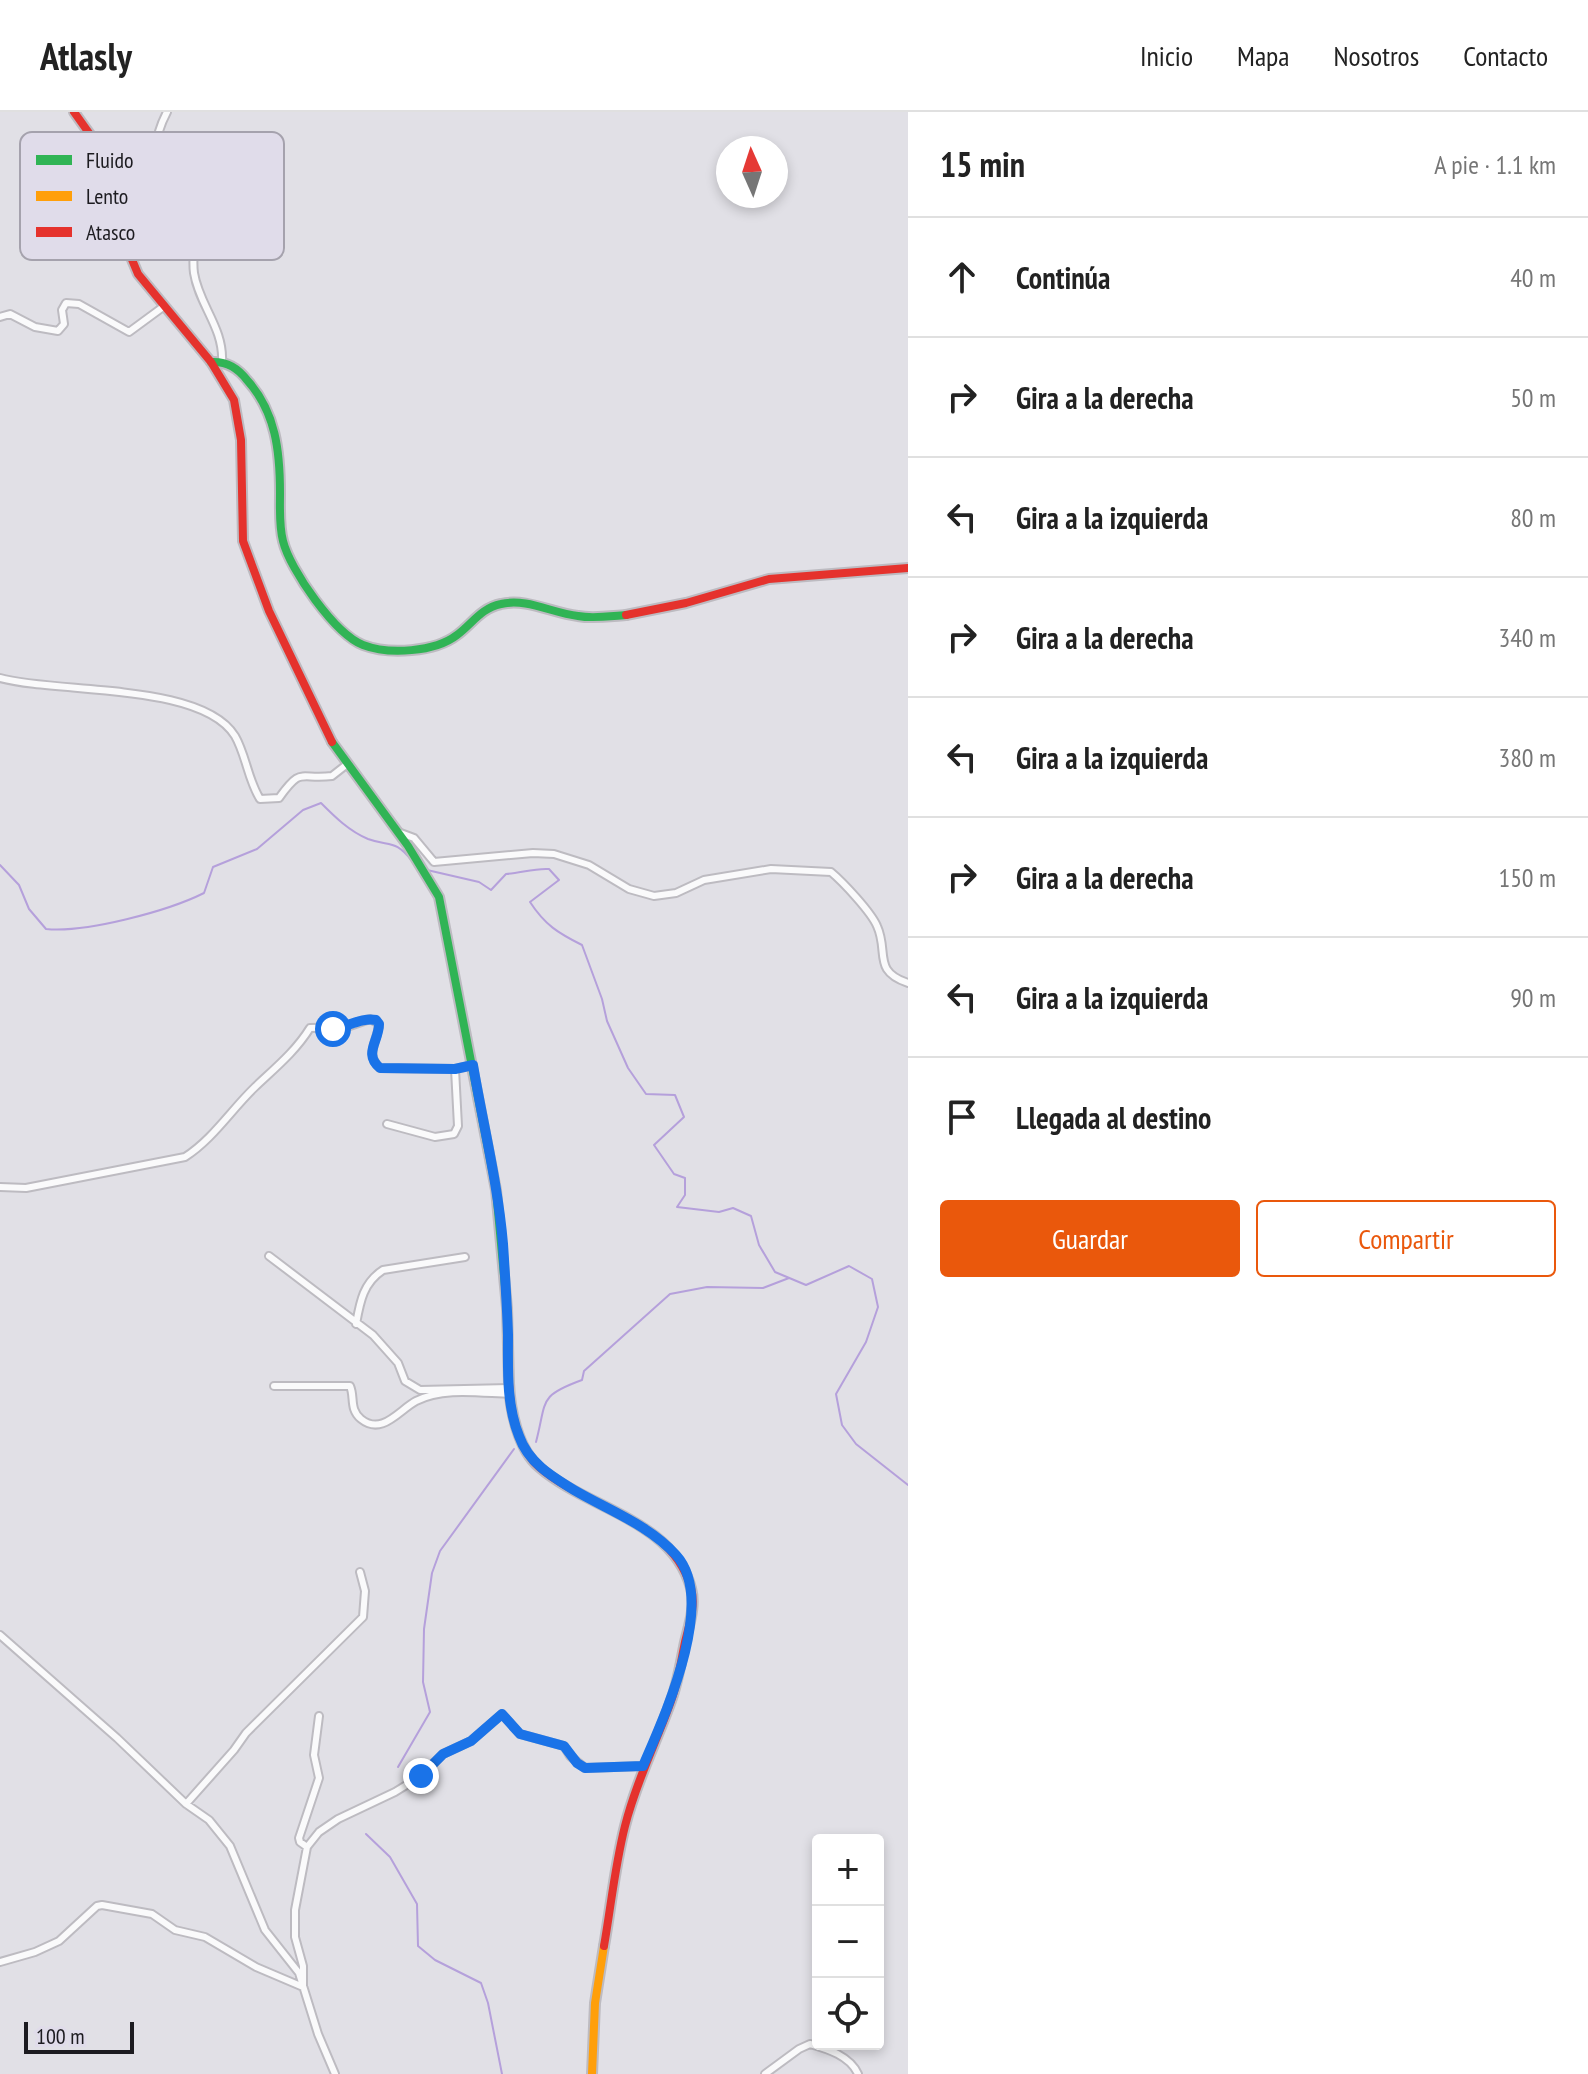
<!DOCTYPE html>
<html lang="es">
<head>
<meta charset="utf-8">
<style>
	:root { --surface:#fff; --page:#f2f2f2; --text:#222; --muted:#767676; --line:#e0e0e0; --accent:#ea580c }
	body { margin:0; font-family:"PT Sans Narrow",sans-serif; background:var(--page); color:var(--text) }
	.controls { position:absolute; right:24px; bottom:24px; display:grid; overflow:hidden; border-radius:8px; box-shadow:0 4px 12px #0003 }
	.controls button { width:72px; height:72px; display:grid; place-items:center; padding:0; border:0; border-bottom:2px solid var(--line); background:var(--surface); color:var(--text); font:40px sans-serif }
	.compass { position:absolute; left:716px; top:24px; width:72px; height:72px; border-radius:50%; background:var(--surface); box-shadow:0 4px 12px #0003; rotate:357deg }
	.scale { position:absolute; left:24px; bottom:20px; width:110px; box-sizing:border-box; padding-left:8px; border:4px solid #1c1b20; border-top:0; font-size:22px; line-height:28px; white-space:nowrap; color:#1c1b20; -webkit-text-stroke:6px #e0dcea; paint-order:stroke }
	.stop { position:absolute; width:24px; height:24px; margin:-18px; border:6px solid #1a73e8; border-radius:50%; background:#fff }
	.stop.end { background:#1a73e8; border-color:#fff; box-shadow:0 2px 8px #0008 }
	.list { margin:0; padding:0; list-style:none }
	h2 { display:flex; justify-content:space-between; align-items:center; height:104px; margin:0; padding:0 32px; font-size:34px }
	h2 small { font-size:26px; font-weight:400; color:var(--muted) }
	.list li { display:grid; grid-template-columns:52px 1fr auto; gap:24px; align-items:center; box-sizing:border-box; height:120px; padding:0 32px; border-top:2px solid var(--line) }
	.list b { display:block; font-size:30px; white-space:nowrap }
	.list em { font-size:26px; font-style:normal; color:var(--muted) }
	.actions { display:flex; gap:16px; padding:24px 32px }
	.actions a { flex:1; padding:18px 0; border:2px solid var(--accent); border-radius:8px; text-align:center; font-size:28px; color:var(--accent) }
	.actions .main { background:var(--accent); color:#fff }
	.icon { flex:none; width:44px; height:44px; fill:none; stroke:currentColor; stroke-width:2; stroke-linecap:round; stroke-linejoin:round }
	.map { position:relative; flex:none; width:908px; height:1962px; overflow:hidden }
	header { display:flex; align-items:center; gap:48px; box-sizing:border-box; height:112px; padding:0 40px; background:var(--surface); border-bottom:2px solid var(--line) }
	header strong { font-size:38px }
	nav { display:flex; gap:44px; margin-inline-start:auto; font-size:28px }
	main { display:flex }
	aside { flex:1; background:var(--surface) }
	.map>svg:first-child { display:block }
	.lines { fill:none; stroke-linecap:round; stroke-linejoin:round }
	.stream { stroke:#b5a0db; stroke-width:2 }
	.street-casing { stroke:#bdbbc1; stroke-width:10 }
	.fast-casing { stroke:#bdbbc1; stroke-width:12 }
	.slow-casing { stroke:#bdbbc1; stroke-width:12 }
	.jam-casing { stroke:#bdbbc1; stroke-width:12 }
	.street { stroke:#fafafb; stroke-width:6 }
	.fast { stroke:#30b455; stroke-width:8 }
	.slow { stroke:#ff9f0a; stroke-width:8 }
	.jam { stroke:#e5322d; stroke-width:8 }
	.route { stroke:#1a73e8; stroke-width:10 }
	.key { fill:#e0dcea; stroke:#a5a2ad; stroke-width:2 }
	.key-label { font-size:22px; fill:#1c1b20 }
</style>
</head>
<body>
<header>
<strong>Atlasly</strong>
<nav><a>Inicio</a><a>Mapa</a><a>Nosotros</a><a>Contacto</a></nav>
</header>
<main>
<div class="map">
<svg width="908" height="1962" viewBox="0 0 908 1962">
	<rect width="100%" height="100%" fill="#e1e0e6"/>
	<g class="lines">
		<path class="stream" d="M 0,753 L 19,773 L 29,797 L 46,817 C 86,821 168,799 204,781 L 213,755 L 257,737 L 303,698 L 321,691 C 335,705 349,719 368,727 C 390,735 395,727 412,749
			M 427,758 L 479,770 L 491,778 L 506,762 C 521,761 534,756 549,757 L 559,768 L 530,790 C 545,813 558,821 582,833 L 602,887 L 607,909 L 628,956 L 646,982 L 675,983 L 684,1005 L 654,1033 L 674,1062 L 685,1066 L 685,1083 L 677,1095 L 719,1100 L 733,1096 L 751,1104 L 759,1133 L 775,1160 L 806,1173 L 849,1154 L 872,1167 L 878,1195 L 866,1230 L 836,1282 L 842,1313 L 856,1332 L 908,1373
			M 536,1330 C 547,1288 538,1284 582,1268 L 584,1259 L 670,1182 L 707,1175 L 763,1176 L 789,1166
			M 398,1655 L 430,1600 L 423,1570 L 424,1517 L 432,1461 L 440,1439 L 514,1337
			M 366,1722 L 390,1745 L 417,1792 L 418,1834 L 435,1848 L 481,1871 L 488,1891 L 502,1962"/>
		<defs>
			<path id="street" d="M 167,0 C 138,56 179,54 193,99 C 199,121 191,140 194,161 C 199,193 224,216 222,250
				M 0,205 L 10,202 L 35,215 L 58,219 L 64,212 L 62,198 L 66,191 L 79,192 L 129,220 L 163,195
				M 0,566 C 58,582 202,570 235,624 C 246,643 248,668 260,687 L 279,686 C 302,654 299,668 332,664 L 346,653
				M 398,720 L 414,726 L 434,750 L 533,741 L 554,742 L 589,753 L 629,777 L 654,784 L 676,781 L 704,768 L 771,757 L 831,760 C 843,770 871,800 877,814 C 889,840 872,859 908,871
				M 387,1012 L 435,1025 L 454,1022 L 458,1014 L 455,957
				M 0,1075 L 26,1076 L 185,1045 C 213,1027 231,998 255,975 C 275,956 295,940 310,916 L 347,915 L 370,907 L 379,912 C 378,929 364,942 380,956 L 455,957 L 473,953
				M 269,1144 L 373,1223 L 398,1251 L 405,1269 L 420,1278 L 509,1276
				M 356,1212 C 360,1190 363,1171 383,1158 L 465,1145
				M 274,1274 L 350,1274 C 355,1285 349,1297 361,1307 C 382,1324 399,1298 416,1289 C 443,1275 480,1281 510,1282
				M 0,1523 L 117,1626 L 186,1692 L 209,1708 L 230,1734 L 265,1818 L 299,1861 L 318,1922 L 335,1962
				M 186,1692 L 234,1638 L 246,1621 L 363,1505 L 365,1479 L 360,1460
				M 307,1735 L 300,1730 L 299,1726 L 319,1666 L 314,1643 L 319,1604
				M 0,1850 L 35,1840 L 59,1829 L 97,1794 L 102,1793 L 152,1802 L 175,1818 L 205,1825 L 256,1855 L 303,1875 L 303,1854 L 295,1825 L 295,1798 L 307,1735 L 319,1720 L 338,1707 L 395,1680 L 421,1664 L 443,1642 L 471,1629 L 502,1602 L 520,1622 L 564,1634 L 570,1644 L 585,1656 L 643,1654
				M 765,1962 L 799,1937 L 810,1932 C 828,1937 850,1944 858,1962"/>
			<path id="fast" d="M 211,250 C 226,249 238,256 247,268 C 276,300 280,340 280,381 C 280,397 279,414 283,429 C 290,458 335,522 363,533 C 389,543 435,540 457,523 C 472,512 481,496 501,492 C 527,486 552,501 578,504 C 594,507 610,504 626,503
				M 332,630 L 408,734 L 439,785 L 496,1078 L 507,1196 L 509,1271"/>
			<path id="slow" d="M 592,1962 L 595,1891 L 604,1834"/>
			<path id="jam" d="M 74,0 L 94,28 L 110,59 L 123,126 L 138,162 L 211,250 L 234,288 L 241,328 L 243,429 L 269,499 L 332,630
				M 626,503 L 686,491 L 769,467 L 908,456
				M 509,1271 C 510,1298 518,1337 539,1355 C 587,1397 672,1407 691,1476 C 696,1494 689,1513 685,1530 C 681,1549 678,1570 671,1589 C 656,1631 636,1670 625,1714 C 615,1753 611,1794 604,1834"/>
		</defs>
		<use href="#street" class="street-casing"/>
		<use href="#fast" class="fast-casing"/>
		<use href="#slow" class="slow-casing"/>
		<use href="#jam" class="jam-casing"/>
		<use href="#street" class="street"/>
		<use href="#fast" class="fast"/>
		<use href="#slow" class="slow"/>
		<use href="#jam" class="jam"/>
	</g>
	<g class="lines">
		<path class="route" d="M 333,917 C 347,915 362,905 376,908 L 379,912 C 379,929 363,942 380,956 L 455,957 L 473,953 C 483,1012 498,1072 503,1132 C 505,1162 507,1192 508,1223 C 508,1256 506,1292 519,1324 C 528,1350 551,1364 574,1378 C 608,1398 649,1413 676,1443 C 718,1489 664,1605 643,1654 L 585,1656 L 577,1651 L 564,1634 L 520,1622 L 502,1602 L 471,1629 L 443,1642 L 421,1664"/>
	</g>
	<rect x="20" y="20" width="264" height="128" rx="12" class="key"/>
	<rect x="36" y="43" width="36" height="10" fill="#30b455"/>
	<rect x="36" y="79" width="36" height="10" fill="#ff9f0a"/>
	<rect x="36" y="115" width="36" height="10" fill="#e5322d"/>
	<g class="key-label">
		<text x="86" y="56">Fluido</text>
		<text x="86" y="92">Lento</text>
		<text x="86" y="128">Atasco</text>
	</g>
</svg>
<div class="controls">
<button>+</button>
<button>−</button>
<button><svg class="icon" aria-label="locate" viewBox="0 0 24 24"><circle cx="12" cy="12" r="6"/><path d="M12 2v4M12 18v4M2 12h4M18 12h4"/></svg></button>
</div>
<svg class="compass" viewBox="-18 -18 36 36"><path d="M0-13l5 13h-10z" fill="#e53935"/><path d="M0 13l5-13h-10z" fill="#767676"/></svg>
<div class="scale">100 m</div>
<div class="stop" style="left:333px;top:917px"></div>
<div class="stop end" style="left:421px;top:1664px"></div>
</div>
<aside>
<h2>15 min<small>A pie · 1.1 km</small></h2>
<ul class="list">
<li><svg class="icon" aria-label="ahead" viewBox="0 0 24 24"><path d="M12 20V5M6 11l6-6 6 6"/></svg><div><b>Continúa</b></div><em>40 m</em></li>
<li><svg class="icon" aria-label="right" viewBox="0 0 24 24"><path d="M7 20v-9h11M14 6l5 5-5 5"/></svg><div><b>Gira a la derecha</b></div><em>50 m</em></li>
<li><svg class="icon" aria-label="left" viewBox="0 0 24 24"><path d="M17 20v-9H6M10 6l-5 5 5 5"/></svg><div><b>Gira a la izquierda</b></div><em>80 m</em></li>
<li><svg class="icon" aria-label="right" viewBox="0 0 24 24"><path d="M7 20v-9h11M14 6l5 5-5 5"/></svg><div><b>Gira a la derecha</b></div><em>340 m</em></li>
<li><svg class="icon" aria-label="left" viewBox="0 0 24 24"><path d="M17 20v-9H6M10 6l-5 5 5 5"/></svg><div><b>Gira a la izquierda</b></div><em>380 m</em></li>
<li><svg class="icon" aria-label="right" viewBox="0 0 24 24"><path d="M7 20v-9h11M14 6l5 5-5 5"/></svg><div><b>Gira a la derecha</b></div><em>150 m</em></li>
<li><svg class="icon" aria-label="left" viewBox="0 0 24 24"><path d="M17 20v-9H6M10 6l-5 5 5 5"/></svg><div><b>Gira a la izquierda</b></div><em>90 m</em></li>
<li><svg class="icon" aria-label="arrive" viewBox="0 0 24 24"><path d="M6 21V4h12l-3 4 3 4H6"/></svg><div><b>Llegada al destino</b></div></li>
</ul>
<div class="actions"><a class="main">Guardar</a><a>Compartir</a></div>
</aside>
</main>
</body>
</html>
